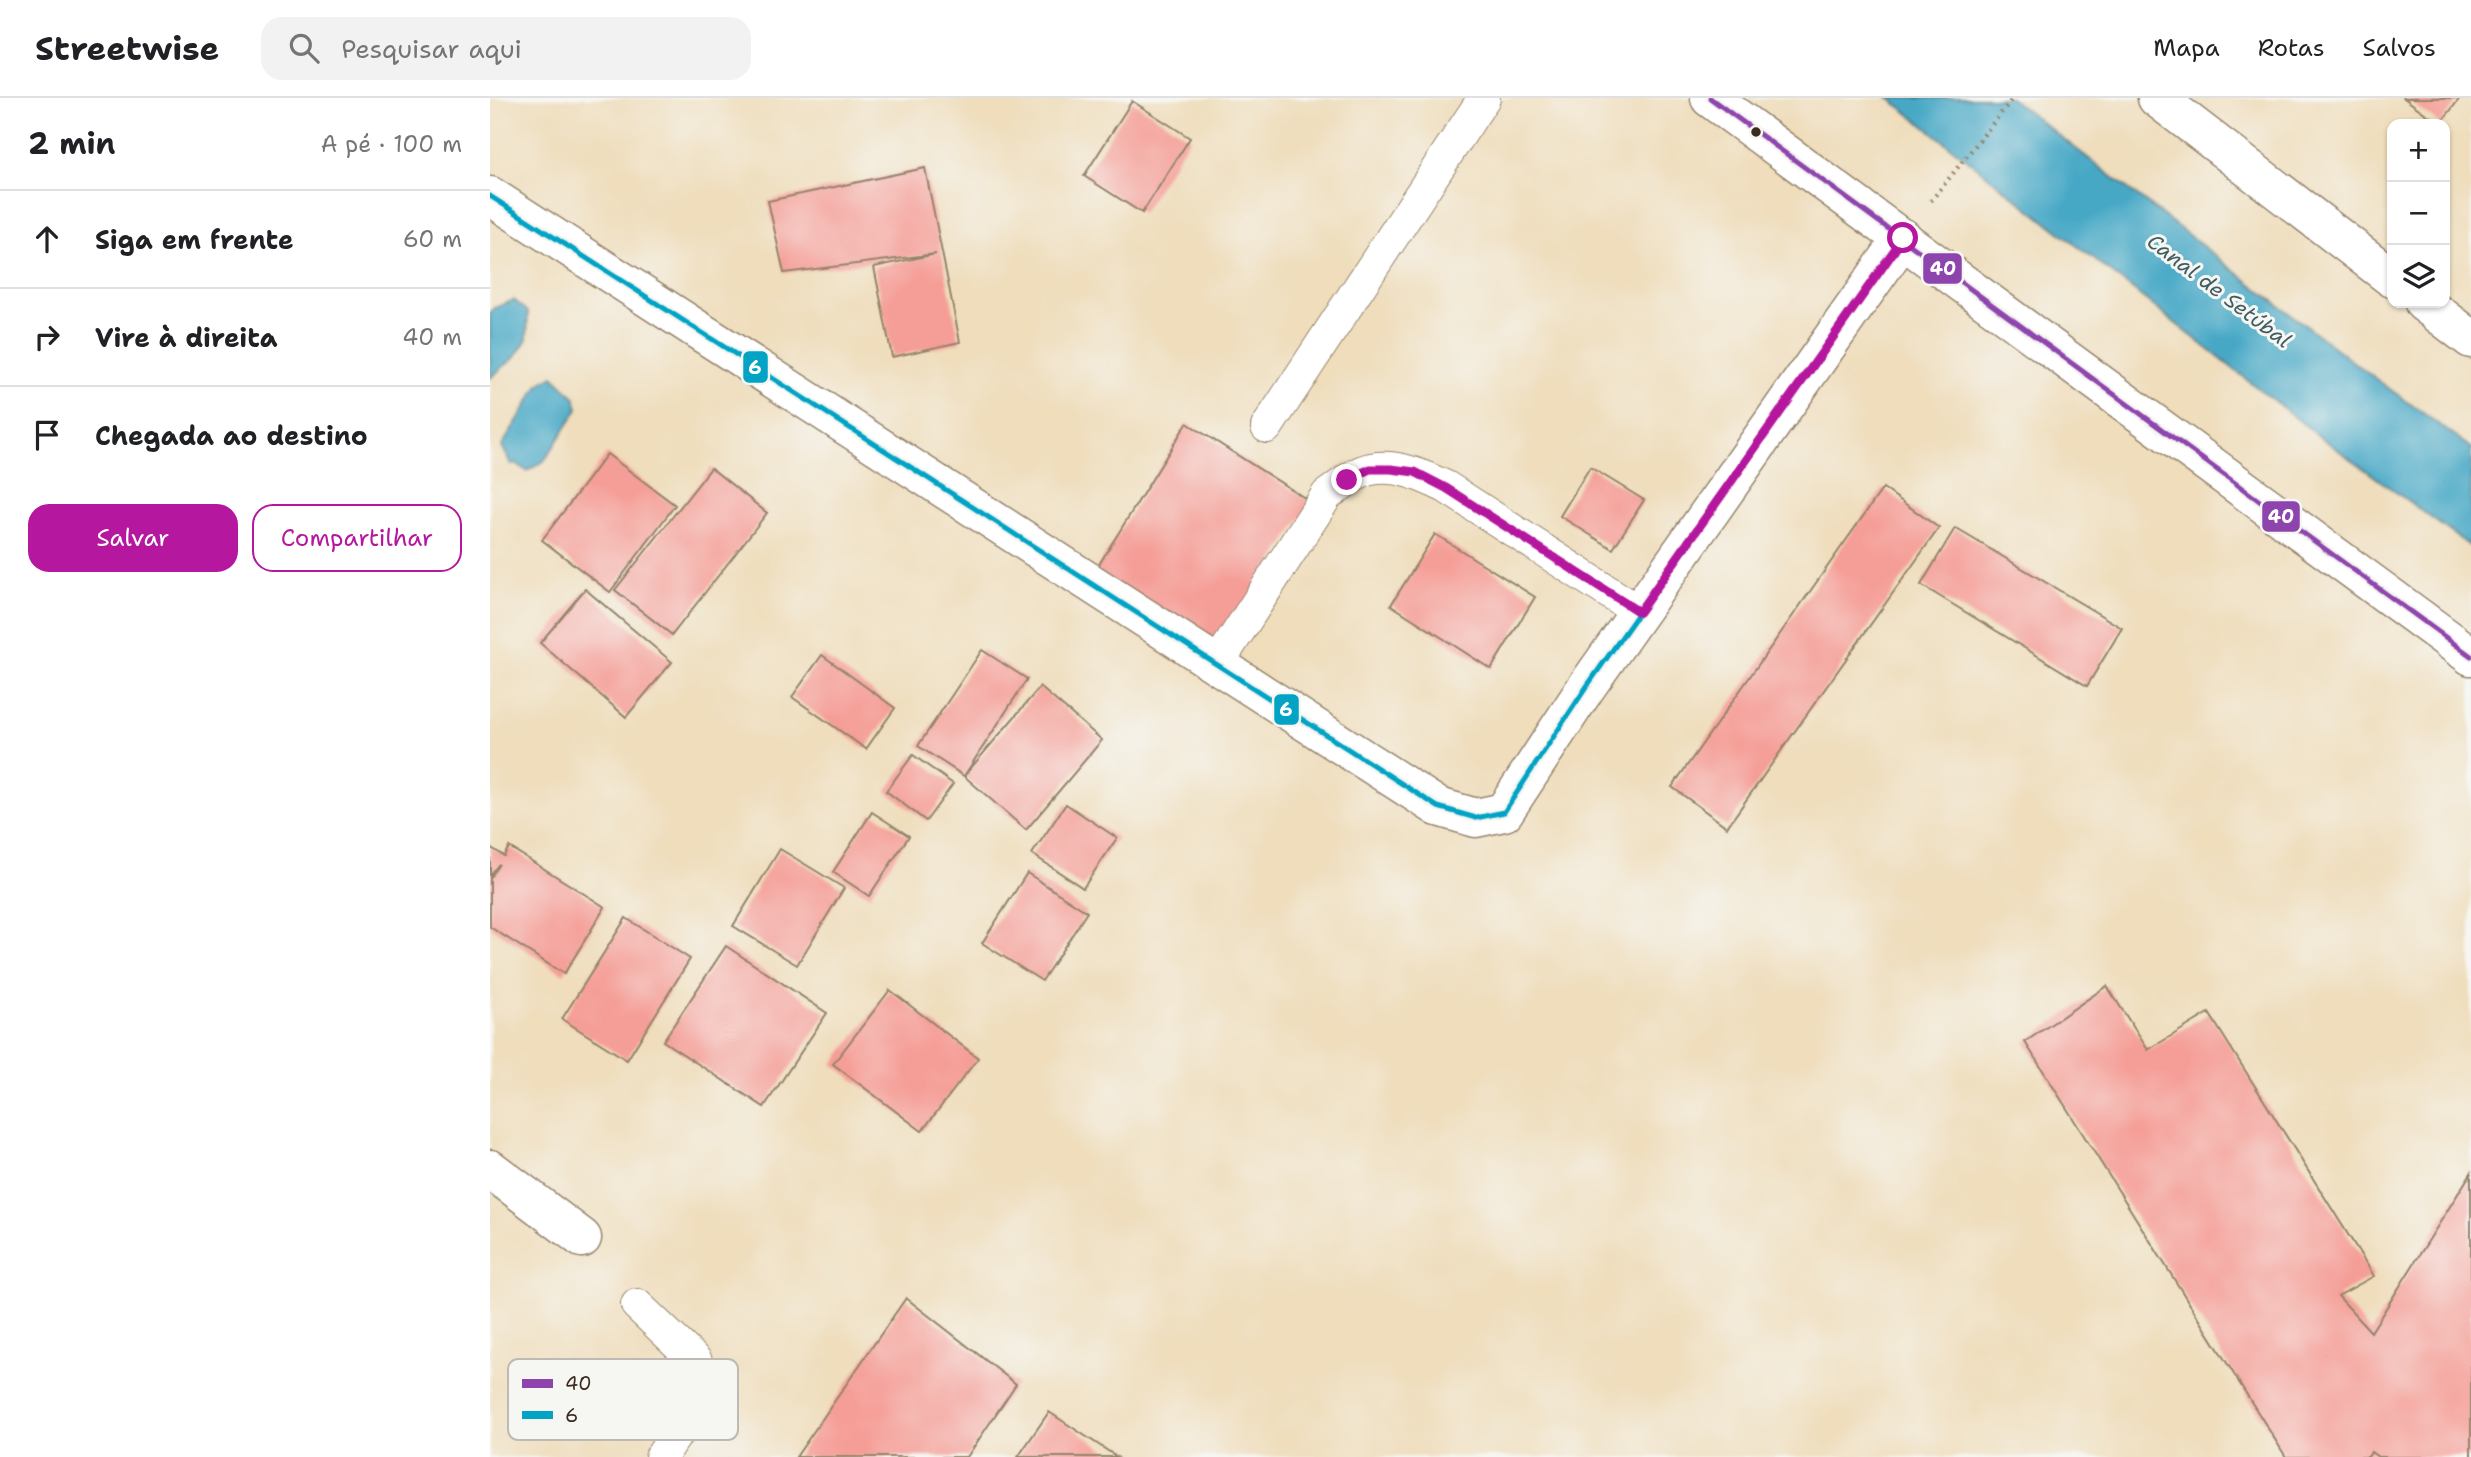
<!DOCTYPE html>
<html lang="pt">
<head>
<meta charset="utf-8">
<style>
	:root { --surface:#fff; --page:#f2f2f2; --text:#202124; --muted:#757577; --line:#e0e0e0; --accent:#b5179e }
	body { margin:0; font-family:"Shantell Sans",sans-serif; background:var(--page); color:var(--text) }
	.controls { position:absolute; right:21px; top:21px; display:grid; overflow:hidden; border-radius:14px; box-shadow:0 2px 5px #0004 }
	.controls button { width:63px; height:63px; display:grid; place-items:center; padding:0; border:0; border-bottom:2px solid var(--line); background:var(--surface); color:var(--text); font:35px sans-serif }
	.stop { position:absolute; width:21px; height:21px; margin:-16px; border:5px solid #b5179e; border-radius:50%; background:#fff }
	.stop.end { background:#b5179e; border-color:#fff; box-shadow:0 2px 7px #0008 }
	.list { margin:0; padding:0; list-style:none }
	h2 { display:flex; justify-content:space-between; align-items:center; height:91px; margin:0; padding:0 28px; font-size:30px }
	h2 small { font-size:23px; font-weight:400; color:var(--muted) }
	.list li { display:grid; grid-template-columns:46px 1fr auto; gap:21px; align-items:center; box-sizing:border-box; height:98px; padding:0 28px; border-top:2px solid var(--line) }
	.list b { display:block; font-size:26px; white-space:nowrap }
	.list em { font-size:23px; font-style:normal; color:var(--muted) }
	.actions { display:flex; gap:14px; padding:21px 28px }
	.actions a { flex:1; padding:16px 0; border:2px solid var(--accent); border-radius:21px; text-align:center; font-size:24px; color:var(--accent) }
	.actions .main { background:var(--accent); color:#fff }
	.icon { flex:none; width:38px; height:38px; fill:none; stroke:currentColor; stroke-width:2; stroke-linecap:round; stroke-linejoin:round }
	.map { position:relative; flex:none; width:1981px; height:1359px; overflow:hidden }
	header { display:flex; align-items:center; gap:42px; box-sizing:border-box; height:98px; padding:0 35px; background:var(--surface); border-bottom:2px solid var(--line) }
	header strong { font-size:33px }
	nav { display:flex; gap:38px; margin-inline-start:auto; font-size:24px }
	.search { width:490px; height:63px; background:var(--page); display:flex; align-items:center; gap:18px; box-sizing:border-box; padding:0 24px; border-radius:21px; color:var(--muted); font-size:26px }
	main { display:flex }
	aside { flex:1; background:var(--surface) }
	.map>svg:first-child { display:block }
	.water { fill:#46a8c6; stroke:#406972; stroke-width:2 }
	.building { fill:#f59e97 }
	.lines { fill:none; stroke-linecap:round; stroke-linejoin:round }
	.lane-casing { stroke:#95846c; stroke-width:34 }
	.street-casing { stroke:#95846c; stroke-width:41 }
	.primary-casing { stroke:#95846c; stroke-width:41 }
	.path { stroke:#95846c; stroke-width:4.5; stroke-dasharray:2 5; stroke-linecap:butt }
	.lane { stroke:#fff; stroke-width:32 }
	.street { stroke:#fff; stroke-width:38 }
	.primary { stroke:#fff; stroke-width:38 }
	.bus-1-casing { stroke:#f6f6f2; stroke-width:10 }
	.bus-2-casing { stroke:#f6f6f2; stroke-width:10 }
	.bus-1 { stroke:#8e44ad; stroke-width:5 }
	.bus-2 { stroke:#03a3c5; stroke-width:5 }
	.route { stroke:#b5179e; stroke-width:9 }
	.bus-dot { fill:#3b2a1e; stroke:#f6f6f2; stroke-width:2.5 }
	.labels { text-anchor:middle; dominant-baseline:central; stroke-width:6; stroke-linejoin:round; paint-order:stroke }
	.water-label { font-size:21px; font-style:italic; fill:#3f5c61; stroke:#f6f6f2 }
	.key { fill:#f6f6f2; stroke:#beb9b2; stroke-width:2 }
	.key-label { font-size:19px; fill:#3b2a1e }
	.line-badge { stroke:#f6f6f2; stroke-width:2.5 }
	.badge-label { font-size:19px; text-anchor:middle; font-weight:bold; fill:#fff }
</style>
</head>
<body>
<header>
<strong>Streetwise</strong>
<div class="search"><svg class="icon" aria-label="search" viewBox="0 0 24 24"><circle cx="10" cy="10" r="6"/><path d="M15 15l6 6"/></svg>Pesquisar aqui</div>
<nav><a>Mapa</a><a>Rotas</a><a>Salvos</a></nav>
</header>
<main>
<aside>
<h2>2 min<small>A pé · 100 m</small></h2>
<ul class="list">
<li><svg class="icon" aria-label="ahead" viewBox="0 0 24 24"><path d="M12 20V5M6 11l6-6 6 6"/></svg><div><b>Siga em frente</b></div><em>60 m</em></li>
<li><svg class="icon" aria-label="right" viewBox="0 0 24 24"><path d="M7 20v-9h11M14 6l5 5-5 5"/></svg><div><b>Vire à direita</b></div><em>40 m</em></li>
<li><svg class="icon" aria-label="arrive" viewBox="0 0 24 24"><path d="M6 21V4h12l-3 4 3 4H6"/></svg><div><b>Chegada ao destino</b></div></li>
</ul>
<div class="actions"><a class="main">Salvar</a><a>Compartilhar</a></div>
</aside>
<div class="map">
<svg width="1981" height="1359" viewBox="0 0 1981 1359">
	<rect width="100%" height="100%" fill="#f6f6f2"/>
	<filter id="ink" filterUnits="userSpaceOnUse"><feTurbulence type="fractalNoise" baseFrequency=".0143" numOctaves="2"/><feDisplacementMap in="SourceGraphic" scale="14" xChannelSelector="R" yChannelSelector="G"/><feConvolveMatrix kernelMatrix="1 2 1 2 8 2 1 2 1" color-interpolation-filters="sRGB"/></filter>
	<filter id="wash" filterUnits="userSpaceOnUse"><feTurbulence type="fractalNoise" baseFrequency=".00686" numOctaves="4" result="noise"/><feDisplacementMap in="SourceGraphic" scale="28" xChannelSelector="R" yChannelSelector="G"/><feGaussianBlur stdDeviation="1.57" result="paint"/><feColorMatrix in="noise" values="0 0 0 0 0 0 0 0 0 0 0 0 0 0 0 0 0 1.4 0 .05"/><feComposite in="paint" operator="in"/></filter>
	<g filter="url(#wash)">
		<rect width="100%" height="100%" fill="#efddbb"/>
		<path class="water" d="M 1399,0 L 1520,0 L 1875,273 L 1981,350 L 1981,449 L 1825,335 Z
			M 24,202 L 38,214 L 37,241 L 26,258 L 0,280 L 0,215 L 4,210 Z
			M 63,278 L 85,299 L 88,311 L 54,363 L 37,373 L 28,367 L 21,366 L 12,348 L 49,287 Z"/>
		<g id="blocks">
			<path class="building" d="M 1914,0 L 1970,0 L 1950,26 Z
				M 642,3 L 700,40 L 652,115 L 594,78 Z
				M 435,70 L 470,244 L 402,259 L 384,169 L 446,156 L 294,175 L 278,103 Z
				M 697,325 L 821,404 L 726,554 L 603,476 Z
				M 117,356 L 185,407 L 120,494 L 52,442 Z
				M 1100,369 L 1154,402 L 1123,451 L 1070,418 Z
				M 221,370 L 277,415 L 182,537 L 125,492 Z
				M 1393,390 L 1449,430 L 1237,729 L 1182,689 Z
				M 1465,430 L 1632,530 L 1597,588 L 1431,487 Z
				M 945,436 L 1045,499 L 1001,571 L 901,507 Z
				M 95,491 L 182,564 L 136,619 L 50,545 Z
				M 492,552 L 537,581 L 474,678 L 428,648 Z
				M 332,557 L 405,610 L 376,651 L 302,599 Z
				M 550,589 L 612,642 L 536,732 L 474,678 Z
				M 423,657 L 463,686 L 436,723 L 396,693 Z
				M 576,706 L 627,740 L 593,790 L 542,756 Z
				M 382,714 L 419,738 L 379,798 L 343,774 Z
				M 0,749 L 14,758 L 19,749 L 115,809 L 74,876 L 0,829 L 0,780 L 9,766 L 0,777 Z
				M 290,751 L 354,790 L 307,867 L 243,828 Z
				M 537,775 L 597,814 L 552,883 L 492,845 Z
				M 136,820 L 200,861 L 137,962 L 72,921 Z
				M 236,848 L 337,915 L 274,1009 L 173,943 Z
				M 1617,888 L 1658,952 L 1719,915 L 1884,1178 L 1848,1198 L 1881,1234 L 1981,1075 L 1981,1359 L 1888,1359 L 1881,1354 L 1878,1359 L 1796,1359 L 1535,944 Z
				M 400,892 L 488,960 L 432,1033 L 343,966 Z
				M 416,1200 L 526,1286 L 477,1359 L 306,1359 Z
				M 559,1314 L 627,1359 L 528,1359 Z"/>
		</g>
	</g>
	<g filter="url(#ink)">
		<use href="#blocks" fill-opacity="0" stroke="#95846c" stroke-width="2"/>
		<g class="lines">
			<defs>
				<path id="lane" d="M 777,329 L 994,0
					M 728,565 L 837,397 C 850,388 865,374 881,371 C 908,366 933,378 956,389 L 1149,514
					M 147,1207 L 206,1263 L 193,1326 L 171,1359"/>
				<path id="street" d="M 0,98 L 948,709 L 986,720 L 1014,714 L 1095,591 L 1413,140
					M 0,1071 L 92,1140"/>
				<path id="primary" d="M 1220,0 L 1981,558
					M 1667,0 L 1902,180
					M 1934,205 L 1981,241"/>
			</defs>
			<use href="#lane" class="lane-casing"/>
			<use href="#street" class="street-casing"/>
			<use href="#primary" class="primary-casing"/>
			<path class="path" d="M 1441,103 L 1523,0"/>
			<use href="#lane" class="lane"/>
			<use href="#street" class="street"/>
			<use href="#primary" class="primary"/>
			<defs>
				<path id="bus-1" d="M 1220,0 L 1981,558"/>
				<path id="bus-2" d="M 0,98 L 948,709 L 986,720 L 1014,714 L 1095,591 L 1413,140"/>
			</defs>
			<use href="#bus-1" class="bus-1-casing"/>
			<use href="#bus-2" class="bus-2-casing"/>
			<use href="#bus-1" class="bus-1"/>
			<use href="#bus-2" class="bus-2"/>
		</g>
	</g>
	<g class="lines" filter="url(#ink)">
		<path class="route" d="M 857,382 L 880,371 L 901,371 L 925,374 L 956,390 L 1149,514 L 1413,140"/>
	</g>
	<circle class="bus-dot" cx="1266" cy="34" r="6"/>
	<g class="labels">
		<g class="water-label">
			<text transform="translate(1729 193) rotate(37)">Canal de Setúbal</text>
		</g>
	</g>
	<rect x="18" y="1261" width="230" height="81" rx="10" class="key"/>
	<rect x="32" y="1281" width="31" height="9" fill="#8e44ad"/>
	<rect x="32" y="1313" width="31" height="8" fill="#03a3c5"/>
	<g class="key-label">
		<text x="75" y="1292">40</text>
		<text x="75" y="1324">6</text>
	</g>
	<g class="line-badge">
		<rect x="1432" y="154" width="41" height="33" rx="7" fill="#8e44ad"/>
		<rect x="252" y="252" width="27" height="34" rx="7" fill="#03a3c5"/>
		<rect x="1771" y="402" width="40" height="33" rx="7" fill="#8e44ad"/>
		<rect x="783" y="595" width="27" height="33" rx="7" fill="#03a3c5"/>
	</g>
	<g class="badge-label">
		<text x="1453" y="177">40</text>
		<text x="265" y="276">6</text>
		<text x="1791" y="425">40</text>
		<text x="796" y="618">6</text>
	</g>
</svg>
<div class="controls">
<button>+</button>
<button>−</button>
<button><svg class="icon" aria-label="layers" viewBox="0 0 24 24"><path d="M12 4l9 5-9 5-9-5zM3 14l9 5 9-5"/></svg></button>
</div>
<div class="stop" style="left:1413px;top:140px"></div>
<div class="stop end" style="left:857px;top:382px"></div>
</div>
</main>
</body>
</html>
